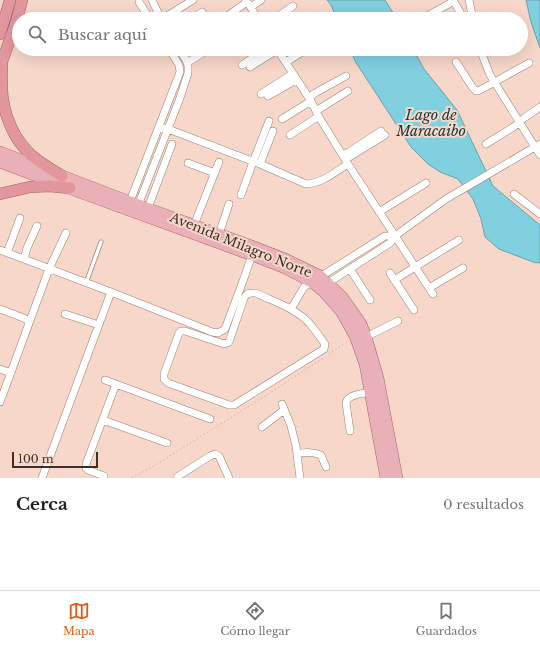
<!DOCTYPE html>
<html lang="es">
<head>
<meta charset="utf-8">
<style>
	:root { --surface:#fff; --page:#f2f2f2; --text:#202124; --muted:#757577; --line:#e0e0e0; --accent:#ea580c }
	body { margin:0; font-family:"Libre Baskerville",serif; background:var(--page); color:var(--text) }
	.scale { position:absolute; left:12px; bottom:10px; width:86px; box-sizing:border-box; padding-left:4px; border:2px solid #3c302a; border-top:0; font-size:11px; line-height:14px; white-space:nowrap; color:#3c302a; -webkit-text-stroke:3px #f6d7c9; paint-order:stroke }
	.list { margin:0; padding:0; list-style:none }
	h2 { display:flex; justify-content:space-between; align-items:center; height:52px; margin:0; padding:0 16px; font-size:17px }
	h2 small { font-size:13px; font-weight:400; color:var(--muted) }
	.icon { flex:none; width:22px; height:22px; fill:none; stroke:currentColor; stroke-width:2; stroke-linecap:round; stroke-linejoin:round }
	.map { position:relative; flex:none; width:540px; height:478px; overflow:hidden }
	.search { position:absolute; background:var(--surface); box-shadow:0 4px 16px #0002; left:12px; right:12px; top:12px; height:44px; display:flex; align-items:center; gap:10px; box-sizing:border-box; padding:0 14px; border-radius:22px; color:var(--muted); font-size:15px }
	.sheet { height:112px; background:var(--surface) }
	nav { display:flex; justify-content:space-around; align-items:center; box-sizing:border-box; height:56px; border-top:1px solid var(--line); background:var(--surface); font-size:11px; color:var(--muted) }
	nav a { display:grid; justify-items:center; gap:2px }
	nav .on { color:var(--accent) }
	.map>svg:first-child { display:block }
	.water { fill:#81d0e0; stroke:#6ca0a9 }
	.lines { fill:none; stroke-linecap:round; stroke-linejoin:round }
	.service-casing { stroke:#9d8173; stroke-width:5 }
	.minor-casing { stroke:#9d8173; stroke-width:8 }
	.primary-casing { stroke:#a36266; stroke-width:12 }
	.trunk-casing { stroke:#a36266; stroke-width:12 }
	.path { stroke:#b9a095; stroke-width:1; stroke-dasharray:1 3; stroke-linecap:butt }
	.service { stroke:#fff; stroke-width:3.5 }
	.minor { stroke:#fff; stroke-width:7 }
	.primary { stroke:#e9b1b7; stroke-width:11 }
	.trunk { stroke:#e2979f; stroke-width:11 }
	.labels { text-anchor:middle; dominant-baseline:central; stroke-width:4; stroke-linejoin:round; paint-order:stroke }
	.street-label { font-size:13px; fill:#3c302a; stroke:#f6d7c9 }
	.water-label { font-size:14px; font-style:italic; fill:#10373e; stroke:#f6d7c9 }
</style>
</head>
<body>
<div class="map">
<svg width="540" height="478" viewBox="0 0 540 478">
	<rect width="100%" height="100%" fill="#f6d7c9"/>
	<path class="water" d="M 327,0 L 385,0 L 397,19 L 337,19 L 331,5 Z
		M 526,0 L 540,0 L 540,48 L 531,22 Z
		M 350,49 L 413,49 L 424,69 L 457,110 L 493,186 L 540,225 L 540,263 L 533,262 L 499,249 L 485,237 L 481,219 L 473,199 L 458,179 L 440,172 L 428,164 L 411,147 L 355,61 Z"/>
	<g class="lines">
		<defs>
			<path id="service" d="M 86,283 L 101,242"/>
			<path id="minor" d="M 139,0 L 139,2 L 150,19
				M 152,0 L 161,19
				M 246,0 L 258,19
				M 453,0 L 464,19
				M 469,0 L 472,15 L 471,19
				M 251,7 L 261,0
				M 162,19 L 193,0
				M 191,19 L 202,12
				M 223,19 L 247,2
				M 274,19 L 293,6
				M 422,19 L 454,1
				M 277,49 L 311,101 L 319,117 L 348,164 L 433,294
				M 480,49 L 490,75 L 540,155
				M 434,52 L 439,49
				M 286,62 L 307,49
				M 456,62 L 473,88 L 476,91 L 478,91 L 495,82 L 500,79 L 529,63
				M 187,63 L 209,49
				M 242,65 L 266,49
				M 250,67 L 277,50
				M 261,94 L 292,74
				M 268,96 L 296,80
				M 309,98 L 315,93 L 346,76
				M 316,111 L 348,91
				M 282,119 L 311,101
				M 159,127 L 168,129 L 260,164 L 306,184 C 323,183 335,172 348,164
				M 290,135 L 316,118 L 319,117
				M 486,144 L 515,126 L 524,118 L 540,107
				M 342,154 L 349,152 L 381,131
				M 346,159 L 385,135
				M 188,163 L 215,173
				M 260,164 L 273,131
				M 514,194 L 540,214
				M 241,195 L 253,162 L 269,121
				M 129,204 L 180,72 L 179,65 L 169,49
				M 137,208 L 180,98 L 188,73 L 188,66 L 186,60 L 179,49
				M 148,208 L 172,144
				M 379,212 L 426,183
				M 194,225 L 219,162
				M 219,234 L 229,204
				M 0,250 L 111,292 L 42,478
				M 7,253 L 20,218
				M 24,259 L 27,248 L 37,226
				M 350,269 L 370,300
				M 390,273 L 414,310
				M 394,280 L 459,240
				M 325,285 L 390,243 L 395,236 L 446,199 L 540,144
				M 429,288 L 463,268
				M 111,292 L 212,332 L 218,333 L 225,329 L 243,281 L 252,255
				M 251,293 L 256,293 C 274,302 296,308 310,324 C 315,330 320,337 325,344 L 324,349 L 234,405 L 229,405 L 168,383 L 164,379 L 164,374 L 179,333 L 181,331 L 185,331 L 224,344 L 229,342 L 244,298 L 247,294 Z
				M 0,309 L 21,317 L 30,321
				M 291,309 L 304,287 L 312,282 L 385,236 L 395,236
				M 65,314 L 99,325
				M 366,337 L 398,321
				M 0,369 L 11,373
				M 105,380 L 210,419
				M 0,402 L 49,269 L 66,233
				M 282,404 L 291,426 L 296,446 L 300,478
				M 103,420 L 167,443
				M 262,427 L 284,410
				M 350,431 L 346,403 C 348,394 362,394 370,392
				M 297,454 C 305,452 313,452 321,455 L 326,467
				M 177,477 L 210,456 L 215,454 L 219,456 L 229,478
				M 103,478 L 104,476 L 88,470 L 86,468 L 86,464 L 116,384"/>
			<path id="primary" d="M 0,152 L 138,205 L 257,248 L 285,259 L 320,276 L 342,297 L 361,324 L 366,337 L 378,378 L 397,478
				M 0,162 L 82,193 L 252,255 L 285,268 L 312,282 L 324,292 L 341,311 L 355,336 L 365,364 L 386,478"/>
			<path id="trunk" d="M 0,34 L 10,0
				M 2,62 C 1,91 1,109 15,135 C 19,142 25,149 31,155 C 40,163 51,169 62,176
				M 0,67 L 16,23 L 22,0
				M 0,194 L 30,187 L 49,186 L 70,188"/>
		</defs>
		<use href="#service" class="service-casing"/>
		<use href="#minor" class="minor-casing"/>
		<use href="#primary" class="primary-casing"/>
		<use href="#trunk" class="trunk-casing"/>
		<path class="path" d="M 329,354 L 348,341
			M 132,478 L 157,464 L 273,391 L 323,358"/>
		<use href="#service" class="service"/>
		<use href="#minor" class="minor"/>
		<use href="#primary" class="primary"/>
		<use href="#trunk" class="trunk"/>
	</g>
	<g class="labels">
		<g class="street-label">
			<text transform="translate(241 245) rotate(22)">Avenida Milagro Norte</text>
		</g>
		<g class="water-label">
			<text x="431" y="115">Lago de<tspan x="431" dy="16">Maracaibo</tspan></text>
		</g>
	</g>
</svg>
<div class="scale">100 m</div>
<div class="search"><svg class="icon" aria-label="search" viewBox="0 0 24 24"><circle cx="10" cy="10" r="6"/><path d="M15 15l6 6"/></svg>Buscar aquí</div>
</div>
<section class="sheet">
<h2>Cerca<small>0 resultados</small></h2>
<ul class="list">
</ul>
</section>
<nav>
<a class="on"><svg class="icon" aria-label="map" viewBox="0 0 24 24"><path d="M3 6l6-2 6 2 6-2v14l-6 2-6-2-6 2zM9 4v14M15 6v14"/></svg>Mapa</a>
<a><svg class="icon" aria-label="directions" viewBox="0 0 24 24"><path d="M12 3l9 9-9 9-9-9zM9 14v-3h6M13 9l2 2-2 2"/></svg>Cómo llegar</a>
<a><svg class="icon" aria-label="saved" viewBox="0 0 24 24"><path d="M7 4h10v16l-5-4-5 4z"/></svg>Guardados</a>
</nav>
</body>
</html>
